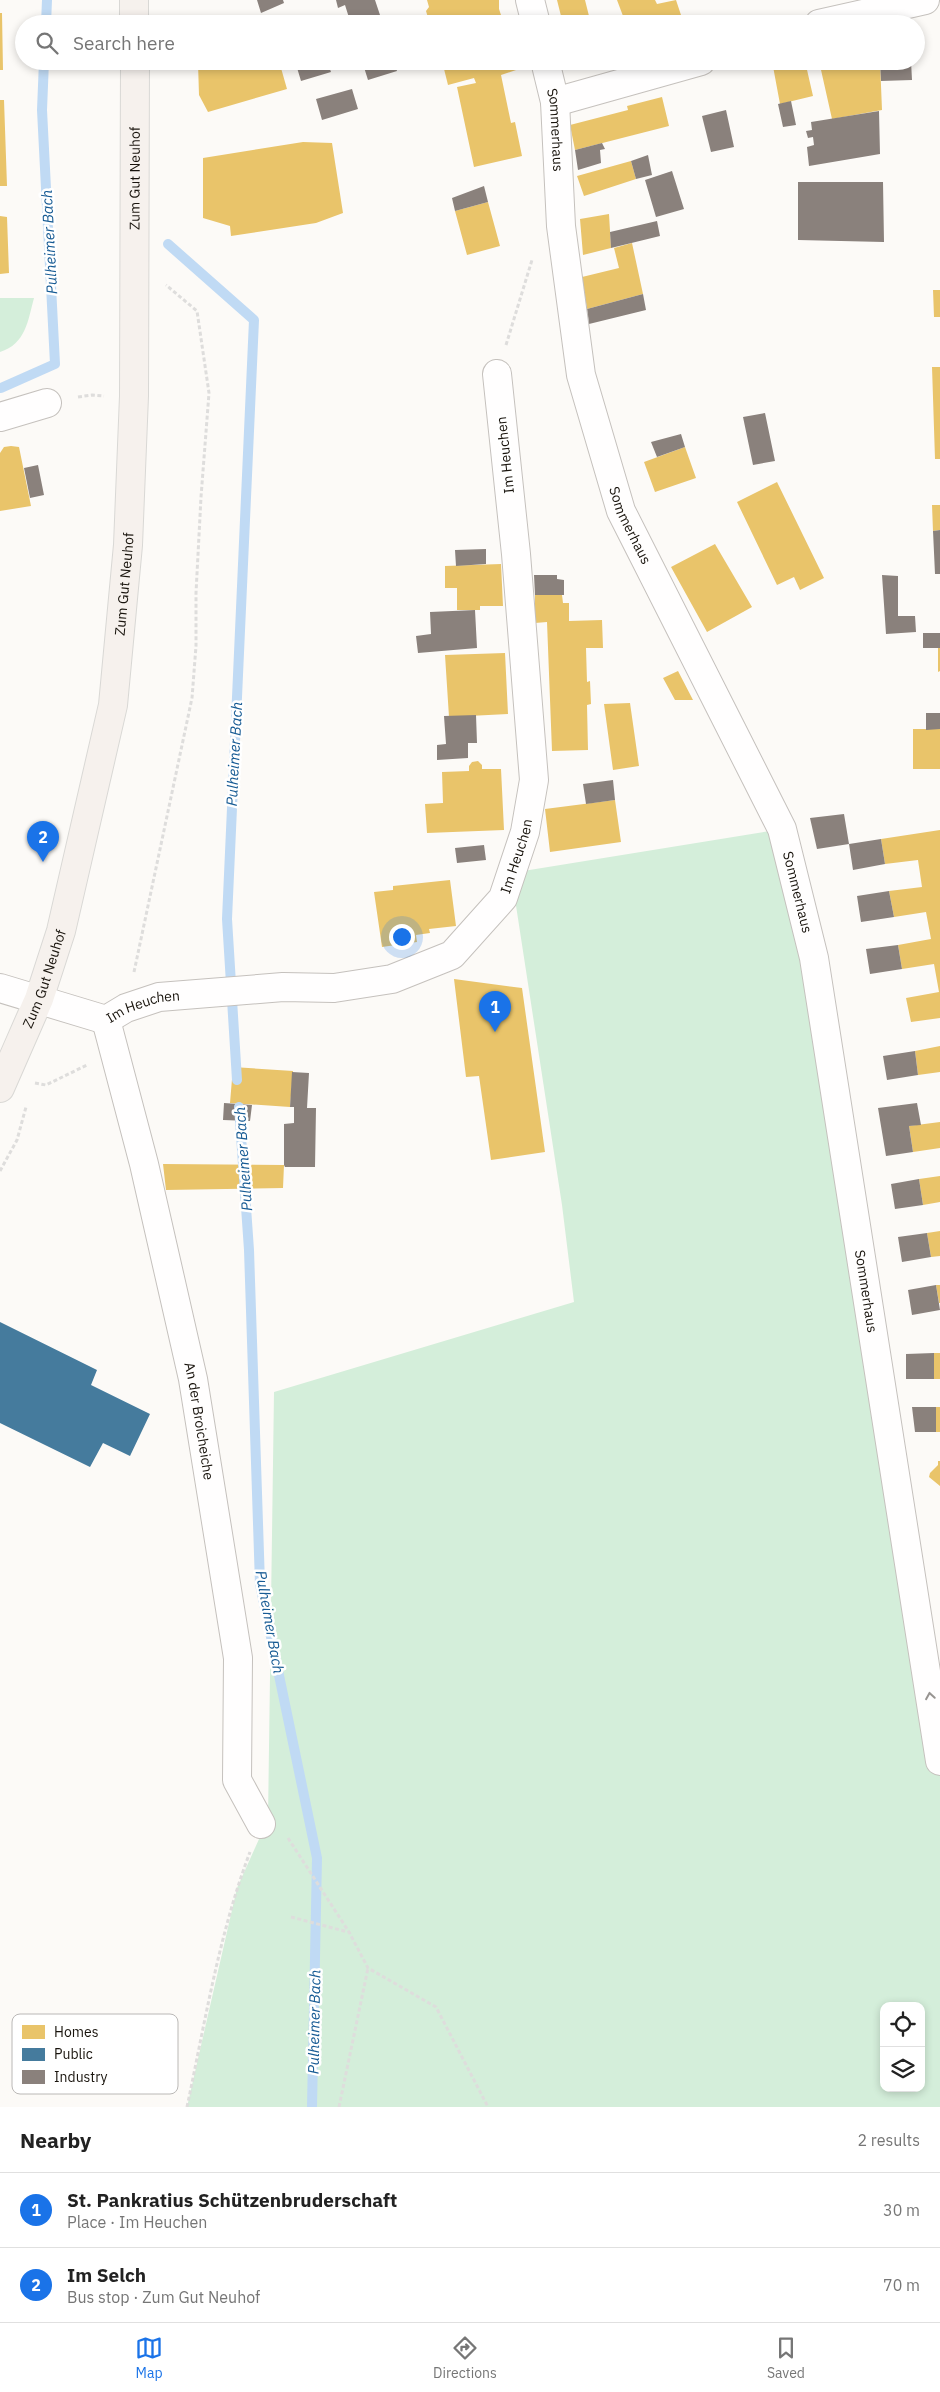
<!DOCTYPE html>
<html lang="en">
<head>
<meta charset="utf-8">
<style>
	:root { --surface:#fff; --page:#f6f6f6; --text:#222; --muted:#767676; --line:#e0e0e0; --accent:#1a73e8 }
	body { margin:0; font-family:"IBM Plex Sans",sans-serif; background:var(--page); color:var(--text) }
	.controls { position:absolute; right:15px; bottom:15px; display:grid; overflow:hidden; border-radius:10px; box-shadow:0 2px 8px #0003 }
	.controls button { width:45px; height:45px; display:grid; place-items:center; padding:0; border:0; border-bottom:1px solid var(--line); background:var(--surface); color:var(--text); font:25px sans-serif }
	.you { position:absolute; left:401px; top:936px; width:18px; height:18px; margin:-12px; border:4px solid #fff; border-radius:50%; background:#1a73e8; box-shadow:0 0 0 8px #1a73e833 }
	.badge { display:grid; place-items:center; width:32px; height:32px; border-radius:50%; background:var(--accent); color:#fff; font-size:16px; font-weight:700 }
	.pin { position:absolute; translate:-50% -41px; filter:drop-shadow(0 1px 2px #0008) }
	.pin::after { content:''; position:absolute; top:26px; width:18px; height:15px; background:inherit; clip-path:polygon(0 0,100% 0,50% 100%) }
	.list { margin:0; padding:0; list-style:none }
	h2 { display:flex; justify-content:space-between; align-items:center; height:65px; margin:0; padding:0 20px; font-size:21px }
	h2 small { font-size:16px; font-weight:400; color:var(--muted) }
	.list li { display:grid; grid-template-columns:32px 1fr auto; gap:15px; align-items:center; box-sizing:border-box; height:75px; padding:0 20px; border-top:1px solid var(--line) }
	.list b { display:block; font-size:19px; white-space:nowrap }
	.list p { margin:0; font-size:16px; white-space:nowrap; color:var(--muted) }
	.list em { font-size:16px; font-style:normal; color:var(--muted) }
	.icon { flex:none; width:28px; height:28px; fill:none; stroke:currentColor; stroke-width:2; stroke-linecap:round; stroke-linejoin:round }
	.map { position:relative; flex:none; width:940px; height:2107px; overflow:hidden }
	.search { position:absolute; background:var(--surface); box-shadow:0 2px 8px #0003; left:15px; right:15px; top:15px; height:55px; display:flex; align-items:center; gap:12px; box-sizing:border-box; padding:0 18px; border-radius:28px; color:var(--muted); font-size:19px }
	.sheet { height:215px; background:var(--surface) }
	nav { display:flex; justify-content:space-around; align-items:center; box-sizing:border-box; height:70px; border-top:1px solid var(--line); background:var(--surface); font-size:14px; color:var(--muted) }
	nav a { display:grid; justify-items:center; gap:2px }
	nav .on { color:var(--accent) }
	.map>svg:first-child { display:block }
	.green { fill:#d4eeda; fill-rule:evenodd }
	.homes { fill:#e9c46a }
	.public { fill:#457b9d }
	.industry { fill:#8a817c }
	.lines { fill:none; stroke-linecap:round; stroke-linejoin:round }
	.stream { stroke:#c0daf4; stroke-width:10 }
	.minor-casing { stroke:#c5c1bd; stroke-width:30 }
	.major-casing { stroke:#d9d8d5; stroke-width:30 }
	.path { stroke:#dedddc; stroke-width:3; stroke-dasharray:4 2.5; stroke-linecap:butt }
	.minor { stroke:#fffefe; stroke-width:28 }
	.major { stroke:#f6f1ed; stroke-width:28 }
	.oneway { stroke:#979491 }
	.labels { text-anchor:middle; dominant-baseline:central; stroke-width:5; stroke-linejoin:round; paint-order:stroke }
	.street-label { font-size:14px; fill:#18130c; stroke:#fff }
	.water-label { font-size:15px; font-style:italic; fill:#175b94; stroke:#fff }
	.key { fill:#fff; stroke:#bab8b6; stroke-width:1 }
	.key-label { font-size:14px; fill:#18130c }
</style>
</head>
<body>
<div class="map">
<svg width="940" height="2107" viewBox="0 0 940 2107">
	<rect width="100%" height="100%" fill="#fcfaf7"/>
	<path class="green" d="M 0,298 L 34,298 C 28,320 26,344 0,352 Z
		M 782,829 L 940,1761 L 940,2107 L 187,2107 L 237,1888 L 268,1819 L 274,1392 L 574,1302 L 562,1205 L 511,873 ZM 884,2006 L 921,2006 L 921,2088 L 884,2088 Z"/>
	<path class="homes" d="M 427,0 L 499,0 L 499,9 L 504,24 L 430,24 L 426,11 L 429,7 Z
		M 557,0 L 585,0 L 591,24 L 563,24 Z
		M 617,0 L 655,0 L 657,4 L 676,0 L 684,24 L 620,24 L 618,17 L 623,16 Z
		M 0,13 L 2,13 L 3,70 L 0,70 Z
		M 205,61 L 279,61 L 287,89 L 208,112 L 199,95 L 198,63 Z
		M 442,61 L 517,61 L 519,69 L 501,75 L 511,123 L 515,122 L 522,156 L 474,167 L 457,87 L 476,83 L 474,78 L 448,85 Z
		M 772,61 L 805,61 L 813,96 L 780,104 Z
		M 819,61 L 880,61 L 882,110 L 832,119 Z
		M 662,97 L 669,126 L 575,150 L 570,125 L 628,110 L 627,106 Z
		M 0,100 L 4,100 L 7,186 L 0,186 Z
		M 303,142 L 332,143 L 343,213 L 316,223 L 231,236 L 230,226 L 203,218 L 203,158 Z
		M 631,161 L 636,179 L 584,196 L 577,176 Z
		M 488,202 L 500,246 L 467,255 L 455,211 Z
		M 609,214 L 611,248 L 583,255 L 580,219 Z
		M 0,216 L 7,217 L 9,273 L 0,274 Z
		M 632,243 L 643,294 L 587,309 L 582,277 L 619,268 L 614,248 Z
		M 933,290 L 940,290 L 940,317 L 934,317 Z
		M 932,367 L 940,367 L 940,459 L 935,459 Z
		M 11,446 L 19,447 L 31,506 L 0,511 L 0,453 L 4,447 Z
		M 685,447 L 696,478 L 655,492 L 644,462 Z
		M 777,482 L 824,578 L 800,590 L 794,577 L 777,585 L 737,502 Z
		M 932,505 L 940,505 L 940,530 L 933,531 Z
		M 715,544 L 752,607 L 707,632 L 671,567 Z
		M 501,564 L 503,606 L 480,606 L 480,610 L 457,610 L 457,588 L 445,588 L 445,566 Z
		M 535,595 L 562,595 L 563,603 L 569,603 L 569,621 L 602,620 L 603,648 L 586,648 L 587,682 L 590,681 L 591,704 L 587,705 L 588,750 L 552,751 L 547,622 L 535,623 Z
		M 938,648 L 940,648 L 940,671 L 938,672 Z
		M 505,653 L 508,714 L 449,717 L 445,655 Z
		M 678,671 L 693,700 L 675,700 L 663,678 Z
		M 630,703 L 639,766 L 613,770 L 604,704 Z
		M 913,729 L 940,729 L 940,769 L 913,769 Z
		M 478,761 L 482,765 L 482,769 L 501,769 L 504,830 L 427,833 L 425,804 L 443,803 L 442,772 L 469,771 L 469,766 L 472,762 Z
		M 615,800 L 621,842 L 550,852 L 545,809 Z
		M 940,830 L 940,1018 L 911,1022 L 906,998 L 939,992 L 934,964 L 902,969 L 898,945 L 931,939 L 926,912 L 894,917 L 889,891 L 922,887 L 918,860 L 885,864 L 881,839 Z
		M 450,880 L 456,926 L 429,929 L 430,933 L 416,935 L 417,942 L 382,947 L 374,892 L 393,890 L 393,886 Z
		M 454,979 L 522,988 L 545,1152 L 491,1160 L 479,1076 L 466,1077 Z
		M 940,1046 L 940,1072 L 918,1075 L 915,1051 Z
		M 233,1067 L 293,1071 L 290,1107 L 230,1103 Z
		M 940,1122 L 940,1148 L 913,1152 L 909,1126 Z
		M 163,1164 L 284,1165 L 283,1188 L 166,1190 Z
		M 940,1176 L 940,1202 L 923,1205 L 919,1179 Z
		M 940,1231 L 940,1256 L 931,1257 L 927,1233 Z
		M 936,1285 L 940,1285 L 940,1303 L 939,1303 Z
		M 934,1353 L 940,1353 L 940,1379 L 934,1379 Z
		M 936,1407 L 940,1407 L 940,1432 L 936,1432 Z
		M 938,1461 L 940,1461 L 940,1486 L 929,1477 L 930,1473 L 938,1465 Z"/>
	<path class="public" d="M 0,1322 L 97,1370 L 91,1385 L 150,1414 L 130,1456 L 103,1443 L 90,1467 L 0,1423 Z"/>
	<path class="industry" d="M 257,0 L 283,0 L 284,3 L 261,13 Z
		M 336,0 L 375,0 L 383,24 L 351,24 L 345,5 L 338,8 Z
		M 295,61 L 327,61 L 331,72 L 301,81 Z
		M 362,61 L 394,61 L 397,71 L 368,80 Z
		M 880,61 L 911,61 L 912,80 L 881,81 Z
		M 352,89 L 358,109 L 322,120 L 316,99 Z
		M 791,101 L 796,125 L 783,127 L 778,104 Z
		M 726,110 L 734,147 L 711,152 L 702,116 Z
		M 879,111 L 880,154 L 809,166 L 807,147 L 814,145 L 813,137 L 808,138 L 806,131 L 812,130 L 811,122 Z
		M 602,143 L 605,149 L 600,150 L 601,163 L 578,170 L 575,150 Z
		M 648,155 L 652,175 L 636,179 L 631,161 Z
		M 672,171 L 684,209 L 656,217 L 645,180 Z
		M 798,182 L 883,182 L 884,242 L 798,240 Z
		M 484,186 L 488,202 L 455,211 L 452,198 Z
		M 657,221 L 660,236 L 611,248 L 610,232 Z
		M 643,294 L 646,310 L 589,324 L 587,309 Z
		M 765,413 L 775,461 L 753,465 L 743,417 Z
		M 681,434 L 685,447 L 657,457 L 651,442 Z
		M 38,465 L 44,495 L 30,498 L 24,468 Z
		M 940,530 L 940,574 L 935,574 L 933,531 Z
		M 486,549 L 486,564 L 456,566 L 455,550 Z
		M 534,575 L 557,575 L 557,579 L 564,580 L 564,595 L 535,595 Z
		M 882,575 L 898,576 L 898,616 L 915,616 L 916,632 L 886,634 Z
		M 475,610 L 477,648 L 418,653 L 416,636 L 431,634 L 430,612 Z
		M 923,633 L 940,633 L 940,648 L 923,648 Z
		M 926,713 L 940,713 L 940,729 L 926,730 Z
		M 476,715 L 477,743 L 468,743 L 468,758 L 437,760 L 437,745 L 446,744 L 444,716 Z
		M 613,780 L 615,800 L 586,804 L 583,784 Z
		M 844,814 L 849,844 L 817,849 L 810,818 Z
		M 881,839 L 885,864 L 853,870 L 849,844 Z
		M 484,845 L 486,860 L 457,863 L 455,848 Z
		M 889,891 L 894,917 L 861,922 L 857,896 Z
		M 898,945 L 902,969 L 870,974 L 866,949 Z
		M 915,1051 L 918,1075 L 887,1080 L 883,1056 Z
		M 292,1072 L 309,1073 L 307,1108 L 316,1108 L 315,1167 L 285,1167 L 284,1165 L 284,1124 L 294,1123 L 294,1107 L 290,1107 Z
		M 224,1103 L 252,1105 L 250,1121 L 223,1120 Z
		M 917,1103 L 921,1125 L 909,1126 L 913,1152 L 886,1156 L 878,1108 Z
		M 919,1179 L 923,1205 L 895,1209 L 891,1184 Z
		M 927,1233 L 931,1257 L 902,1262 L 898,1237 Z
		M 936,1285 L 940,1310 L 912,1315 L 908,1290 Z
		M 934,1353 L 934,1379 L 906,1379 L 906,1354 Z
		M 912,1407 L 936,1407 L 936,1432 L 915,1432 Z"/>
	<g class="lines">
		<path class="stream" d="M 46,24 L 47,0
			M 168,244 L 254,320 L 227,919 L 237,1080
			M 1,388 L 55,364 L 42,110 L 44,61
			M 239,1107 L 249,1250 L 260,1584 L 317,1858 L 312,2107"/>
		<defs>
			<g id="minor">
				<path d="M 530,0 L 536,24"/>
				<path d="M 819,24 L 925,0"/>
				<path id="s1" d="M 545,61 L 555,102 L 561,226 L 581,375 L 621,511 L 782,829 L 814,958 L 940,1761"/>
				<path d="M 555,102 L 701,61"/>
				<path d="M 0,417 L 47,403"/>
				<path id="s2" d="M 0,988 L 106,1020 L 126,1008 L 159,997 L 283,987 L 334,988 L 392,979 L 452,955 L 503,898 L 525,832 L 534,780 L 516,554 L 497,374"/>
				<path id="s3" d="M 106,1020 L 144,1164 L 193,1379 L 238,1658 L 237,1780 L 261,1824"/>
			</g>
			<g id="major">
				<path d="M 134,0 L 134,24"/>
				<path id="s4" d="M 0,1088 L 39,999 L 61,931 L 113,705 L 128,545 L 134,396 L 135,61"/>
			</g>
		</defs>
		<use href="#minor" class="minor-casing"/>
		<use href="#major" class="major-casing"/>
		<path class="path" d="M 506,345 L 532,260
			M 78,397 L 92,395 L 104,396
			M 134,972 L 192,698 L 196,646 L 196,593 L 201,497 L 209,393 L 197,311 L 166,285
			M 35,1083 L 46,1085 L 87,1065
			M 0,1171 L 17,1140 L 26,1107
			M 288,1838 L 349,1932 L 368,1968 L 436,2007 L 488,2107
			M 291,1917 L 348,1932
			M 187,2107 C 205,2022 219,1934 250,1852
			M 339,2107 L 368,1968"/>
		<use href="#minor" class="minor"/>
		<use href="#major" class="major"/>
	</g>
	<defs><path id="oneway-chevron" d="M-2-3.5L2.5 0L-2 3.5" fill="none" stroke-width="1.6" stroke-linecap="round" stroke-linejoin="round" transform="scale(1.25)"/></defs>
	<use class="oneway" href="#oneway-chevron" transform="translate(930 1696) rotate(-99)"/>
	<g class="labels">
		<g class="street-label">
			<text stroke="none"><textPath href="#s1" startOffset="70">Sommerhaus</textPath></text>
			<text stroke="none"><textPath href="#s4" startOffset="928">Zum Gut Neuhof</textPath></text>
			<text transform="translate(505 455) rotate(-96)">Im Heuchen</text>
			<text stroke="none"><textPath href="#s1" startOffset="475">Sommerhaus</textPath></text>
			<text stroke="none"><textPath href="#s4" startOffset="522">Zum Gut Neuhof</textPath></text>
			<text stroke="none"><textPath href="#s2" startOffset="588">Im Heuchen</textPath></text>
			<text stroke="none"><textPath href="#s1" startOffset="880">Sommerhaus</textPath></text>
			<text stroke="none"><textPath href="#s4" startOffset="118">Zum Gut Neuhof</textPath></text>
			<text stroke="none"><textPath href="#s2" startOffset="151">Im Heuchen</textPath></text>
			<text stroke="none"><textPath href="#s1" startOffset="1285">Sommerhaus</textPath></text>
			<text stroke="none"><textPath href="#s3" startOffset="412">An der Broicheiche</textPath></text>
		</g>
		<g class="water-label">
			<text transform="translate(49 242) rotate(-93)">Pulheimer Bach</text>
			<text transform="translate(234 754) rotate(-87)">Pulheimer Bach</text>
			<text transform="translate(243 1159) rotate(-94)">Pulheimer Bach</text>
			<text transform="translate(270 1622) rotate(80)">Pulheimer Bach</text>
			<text transform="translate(314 2022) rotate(-89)">Pulheimer Bach</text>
		</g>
	</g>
	<rect x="12" y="2014" width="166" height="80" rx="8" class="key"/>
	<rect x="22" y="2025" width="23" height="14" fill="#e9c46a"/>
	<rect x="22" y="2048" width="23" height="13" fill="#457b9d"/>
	<rect x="22" y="2070" width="23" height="14" fill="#8a817c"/>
	<g class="key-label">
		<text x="54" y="2037">Homes</text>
		<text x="54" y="2059">Public</text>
		<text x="54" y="2082">Industry</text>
	</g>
</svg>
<div class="controls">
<button><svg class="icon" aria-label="locate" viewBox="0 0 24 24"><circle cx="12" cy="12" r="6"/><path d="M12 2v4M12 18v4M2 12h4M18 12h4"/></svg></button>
<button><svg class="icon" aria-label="layers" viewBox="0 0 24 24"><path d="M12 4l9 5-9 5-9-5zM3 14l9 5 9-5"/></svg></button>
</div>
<div class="you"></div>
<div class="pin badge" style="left:495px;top:1032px">1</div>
<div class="pin badge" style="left:43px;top:862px">2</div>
<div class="search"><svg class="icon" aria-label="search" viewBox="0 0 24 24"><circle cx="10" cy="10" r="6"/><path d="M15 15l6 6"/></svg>Search here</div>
</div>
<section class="sheet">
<h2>Nearby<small>2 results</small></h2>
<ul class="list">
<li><span class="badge">1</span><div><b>St. Pankratius Schützenbruderschaft</b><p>Place · Im Heuchen</p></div><em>30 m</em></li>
<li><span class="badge">2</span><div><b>Im Selch</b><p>Bus stop · Zum Gut Neuhof</p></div><em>70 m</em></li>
</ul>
</section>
<nav>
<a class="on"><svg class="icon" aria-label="map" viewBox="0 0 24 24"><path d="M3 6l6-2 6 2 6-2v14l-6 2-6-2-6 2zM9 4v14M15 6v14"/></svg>Map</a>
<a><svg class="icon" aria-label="directions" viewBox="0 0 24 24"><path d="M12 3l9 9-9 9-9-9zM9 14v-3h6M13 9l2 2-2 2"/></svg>Directions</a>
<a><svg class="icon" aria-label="saved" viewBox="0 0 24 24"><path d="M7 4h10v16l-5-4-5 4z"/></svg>Saved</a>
</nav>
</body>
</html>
